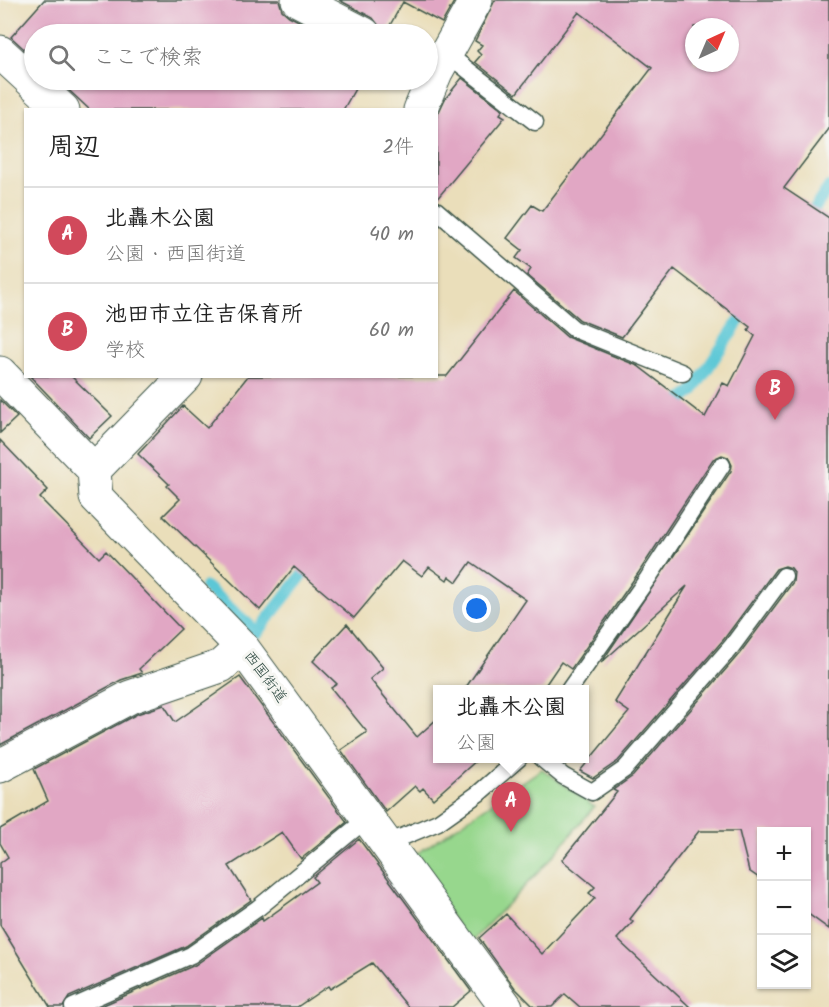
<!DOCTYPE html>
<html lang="ja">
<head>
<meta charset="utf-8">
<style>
	:root { --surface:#fff; --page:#f2f2f2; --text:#222; --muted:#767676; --line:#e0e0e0; --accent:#d1495b }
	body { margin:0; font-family:Kalam,"Klee One",sans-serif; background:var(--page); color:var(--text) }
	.controls { position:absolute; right:18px; bottom:18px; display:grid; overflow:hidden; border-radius:0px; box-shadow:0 2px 4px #0004 }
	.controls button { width:54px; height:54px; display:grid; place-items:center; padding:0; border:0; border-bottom:2px solid var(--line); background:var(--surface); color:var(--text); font:30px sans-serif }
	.compass { position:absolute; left:685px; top:18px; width:54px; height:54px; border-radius:50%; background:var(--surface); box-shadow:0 2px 4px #0004; rotate:44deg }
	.you { position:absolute; left:477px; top:609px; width:21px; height:21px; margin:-15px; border:4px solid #fff; border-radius:50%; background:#1a73e8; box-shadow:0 0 0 9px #1a73e833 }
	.badge { display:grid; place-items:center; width:39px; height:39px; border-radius:50%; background:var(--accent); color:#fff; font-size:20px; font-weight:700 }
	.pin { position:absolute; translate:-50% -50px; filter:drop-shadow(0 2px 3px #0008) }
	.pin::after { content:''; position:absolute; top:32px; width:21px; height:18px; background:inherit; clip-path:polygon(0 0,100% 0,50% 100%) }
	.popup { position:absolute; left:433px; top:685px; width:156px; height:78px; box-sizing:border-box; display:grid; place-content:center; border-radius:0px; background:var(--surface); filter:drop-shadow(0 2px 4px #0005); font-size:20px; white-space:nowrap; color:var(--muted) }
	.popup b { font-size:22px; color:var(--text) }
	.popup::after { content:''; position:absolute; left:50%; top:100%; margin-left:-12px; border:12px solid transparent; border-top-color:var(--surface) }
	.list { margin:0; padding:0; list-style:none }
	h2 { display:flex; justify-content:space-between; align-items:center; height:78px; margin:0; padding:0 24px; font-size:26px }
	h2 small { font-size:20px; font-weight:400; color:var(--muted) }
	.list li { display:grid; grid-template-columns:39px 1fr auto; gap:18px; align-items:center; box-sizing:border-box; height:96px; padding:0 24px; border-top:2px solid var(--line) }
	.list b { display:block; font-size:22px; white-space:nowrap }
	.list p { margin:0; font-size:20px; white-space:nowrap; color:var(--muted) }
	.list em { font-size:20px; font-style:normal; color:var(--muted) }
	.icon { flex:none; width:33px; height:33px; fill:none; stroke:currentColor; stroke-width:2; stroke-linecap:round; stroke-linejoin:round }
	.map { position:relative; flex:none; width:829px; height:1007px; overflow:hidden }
	.search { position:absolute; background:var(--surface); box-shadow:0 2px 4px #0004; left:24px; top:24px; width:414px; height:66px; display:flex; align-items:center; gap:15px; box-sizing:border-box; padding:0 21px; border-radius:33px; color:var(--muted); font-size:22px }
	.panel { position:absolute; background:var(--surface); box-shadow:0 2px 4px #0004; left:24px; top:108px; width:414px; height:270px; border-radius:0px }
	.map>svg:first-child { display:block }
	.green { fill:#97d78d; stroke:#5b8a60; stroke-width:1.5 }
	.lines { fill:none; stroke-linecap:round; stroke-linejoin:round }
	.stream { stroke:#5cc7d6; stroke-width:12 }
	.building { fill:#e1a7c4; fill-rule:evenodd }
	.service-casing { stroke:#3d5548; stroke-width:19 }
	.minor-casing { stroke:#3d5548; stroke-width:35 }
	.service { stroke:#fff; stroke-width:16 }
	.minor { stroke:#fff; stroke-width:33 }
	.labels { text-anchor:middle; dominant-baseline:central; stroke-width:6; stroke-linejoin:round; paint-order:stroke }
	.street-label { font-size:15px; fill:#1f3d34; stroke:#f6f6f2 }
</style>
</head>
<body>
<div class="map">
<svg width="829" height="1007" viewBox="0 0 829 1007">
	<rect width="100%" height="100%" fill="#f6f6f2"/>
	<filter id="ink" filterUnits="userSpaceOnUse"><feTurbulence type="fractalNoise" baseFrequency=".0167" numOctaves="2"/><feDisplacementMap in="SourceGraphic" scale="12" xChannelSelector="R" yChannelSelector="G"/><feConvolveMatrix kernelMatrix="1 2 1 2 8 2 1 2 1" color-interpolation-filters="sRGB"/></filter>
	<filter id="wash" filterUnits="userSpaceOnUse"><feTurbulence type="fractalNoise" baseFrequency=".008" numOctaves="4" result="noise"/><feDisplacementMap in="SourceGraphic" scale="24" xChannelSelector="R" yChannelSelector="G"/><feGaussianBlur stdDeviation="1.35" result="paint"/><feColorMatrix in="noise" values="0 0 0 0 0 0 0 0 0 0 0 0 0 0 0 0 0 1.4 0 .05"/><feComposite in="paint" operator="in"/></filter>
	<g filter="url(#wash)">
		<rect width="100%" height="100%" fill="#eadeba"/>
		<path class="green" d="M 542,769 L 594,807 L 549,861 L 469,944 L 412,857 Z"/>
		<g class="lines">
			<path class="stream" d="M 806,221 L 829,187
				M 670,409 L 692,392 L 748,307
				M 206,587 L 257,632 L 312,563"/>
		</g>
		<g id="blocks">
			<path class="building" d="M 44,0 L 279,0 L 282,10 L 289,16 L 324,34 L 34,34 L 34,58 L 11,37 Z
				M 339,0 L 455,0 L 442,23 L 403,2 L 385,34 L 373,18 Z
				M 495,0 L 829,0 L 829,129 L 784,188 L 829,218 L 829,929 L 807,913 L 807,831 L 762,831 L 762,880 L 749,871 L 739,831 L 699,831 L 630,919 L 633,922 L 617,939 L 690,1007 L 580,1007 L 565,994 L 552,1007 L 534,1007 L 515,988 L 479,938 L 506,914 L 542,954 L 595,898 L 589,893 L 595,887 L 562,860 L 617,792 L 613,790 L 633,776 L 740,653 L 793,582 L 794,572 L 791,568 L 785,566 L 776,569 L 724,639 L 618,761 L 593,778 L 580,771 L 629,712 L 615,702 L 687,586 L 601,663 L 731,471 L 732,465 L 728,457 L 722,455 L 713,459 L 639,572 L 571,669 L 561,662 L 542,690 L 464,690 L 526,600 L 471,562 L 457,582 L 449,576 L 447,580 L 429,567 L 422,576 L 402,561 L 354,618 L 294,567 L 260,610 L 163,516 L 180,499 L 167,486 L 169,484 L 138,454 L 183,406 L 207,428 L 248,376 L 447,376 L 514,291 L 567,337 L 638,366 L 705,417 L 723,383 L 729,386 L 755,336 L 748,330 L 750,327 L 674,269 L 622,337 L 580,320 L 527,275 L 531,269 L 516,258 L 522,250 L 507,238 L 532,205 L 542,211 L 652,68 L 579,12 L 516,94 L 475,62 L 481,55 L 477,51 L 482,45 L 475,41 ZM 694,27 L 730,27 L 730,63 L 694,63 Z
				M 462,78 L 503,110 L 500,114 L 505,117 L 436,200 L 436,118 L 445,99 Z
				M 58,80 L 360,80 L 343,110 L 90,110 Z
				M 30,376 L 71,376 L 112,416 L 89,438 Z
				M 0,400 L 17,417 L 0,433 Z
				M 0,440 L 48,490 L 40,498 L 99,558 L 106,551 L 181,629 L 139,669 L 142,673 L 121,680 L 0,745 Z
				M 347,624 L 383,668 L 370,679 L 417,737 L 438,718 L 438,759 L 478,759 L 433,799 L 423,788 L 420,791 L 415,786 L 386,812 L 341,750 L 367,732 L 331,688 L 337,684 L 313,661 Z
				M 240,677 L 347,822 L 301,859 L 282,832 L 229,866 L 251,900 L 186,946 L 69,997 L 63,1007 L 50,1007 L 0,925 L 0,863 L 8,857 L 0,843 L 0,829 L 48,801 L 34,769 L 137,714 L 164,705 L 175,722 Z
				M 359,839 L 471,991 L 452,1007 L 408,1007 L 372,963 L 330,989 L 328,986 L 297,1007 L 99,1007 L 195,965 L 262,918 L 263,921 L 317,882 L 313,877 Z"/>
		</g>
	</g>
	<g filter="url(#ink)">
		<use href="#blocks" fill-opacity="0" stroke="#3d5548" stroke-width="1.5"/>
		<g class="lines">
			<defs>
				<path id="service" d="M 446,53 L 535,122
					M 436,210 L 574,329 L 683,373
					M 569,690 L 648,578 L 722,465
					M 541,758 L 563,776 L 592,792 L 625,769 L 732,646 L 784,576
					M 388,843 L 438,822 L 479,793 L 519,758
					M 73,1007 L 191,955 L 258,908 L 369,817"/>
				<path id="minor" d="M 298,0 L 364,34
					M 0,52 L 63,110
					M 420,110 L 436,72 L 476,0
					M 0,373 L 94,470 L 96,497 L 242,647 L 506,1007
					M 94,470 L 186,376
					M 0,766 L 130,697 L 221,666 L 242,647"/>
			</defs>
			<use href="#service" class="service-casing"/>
			<use href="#minor" class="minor-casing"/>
			<use href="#service" class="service"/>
			<use href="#minor" class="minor"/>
		</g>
	</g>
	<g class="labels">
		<g class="street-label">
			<text transform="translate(265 677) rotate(53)">西国街道</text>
		</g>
	</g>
</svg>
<div class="controls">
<button>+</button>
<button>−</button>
<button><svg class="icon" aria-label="layers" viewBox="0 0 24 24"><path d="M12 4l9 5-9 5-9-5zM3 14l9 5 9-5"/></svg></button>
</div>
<svg class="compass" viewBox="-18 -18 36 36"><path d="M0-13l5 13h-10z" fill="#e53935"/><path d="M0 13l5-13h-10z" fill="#767676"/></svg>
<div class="you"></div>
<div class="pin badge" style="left:511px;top:832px">A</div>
<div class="popup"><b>北轟木公園</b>公園</div>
<div class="pin badge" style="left:775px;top:420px">B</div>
<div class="search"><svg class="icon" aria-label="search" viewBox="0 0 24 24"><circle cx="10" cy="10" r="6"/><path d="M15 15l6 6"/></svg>ここで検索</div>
<section class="panel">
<h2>周辺<small>2件</small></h2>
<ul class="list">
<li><span class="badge">A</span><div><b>北轟木公園</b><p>公園 · 西国街道</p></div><em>40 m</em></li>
<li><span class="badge">B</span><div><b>池田市立住吉保育所</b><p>学校</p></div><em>60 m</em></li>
</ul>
</section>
</div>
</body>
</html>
